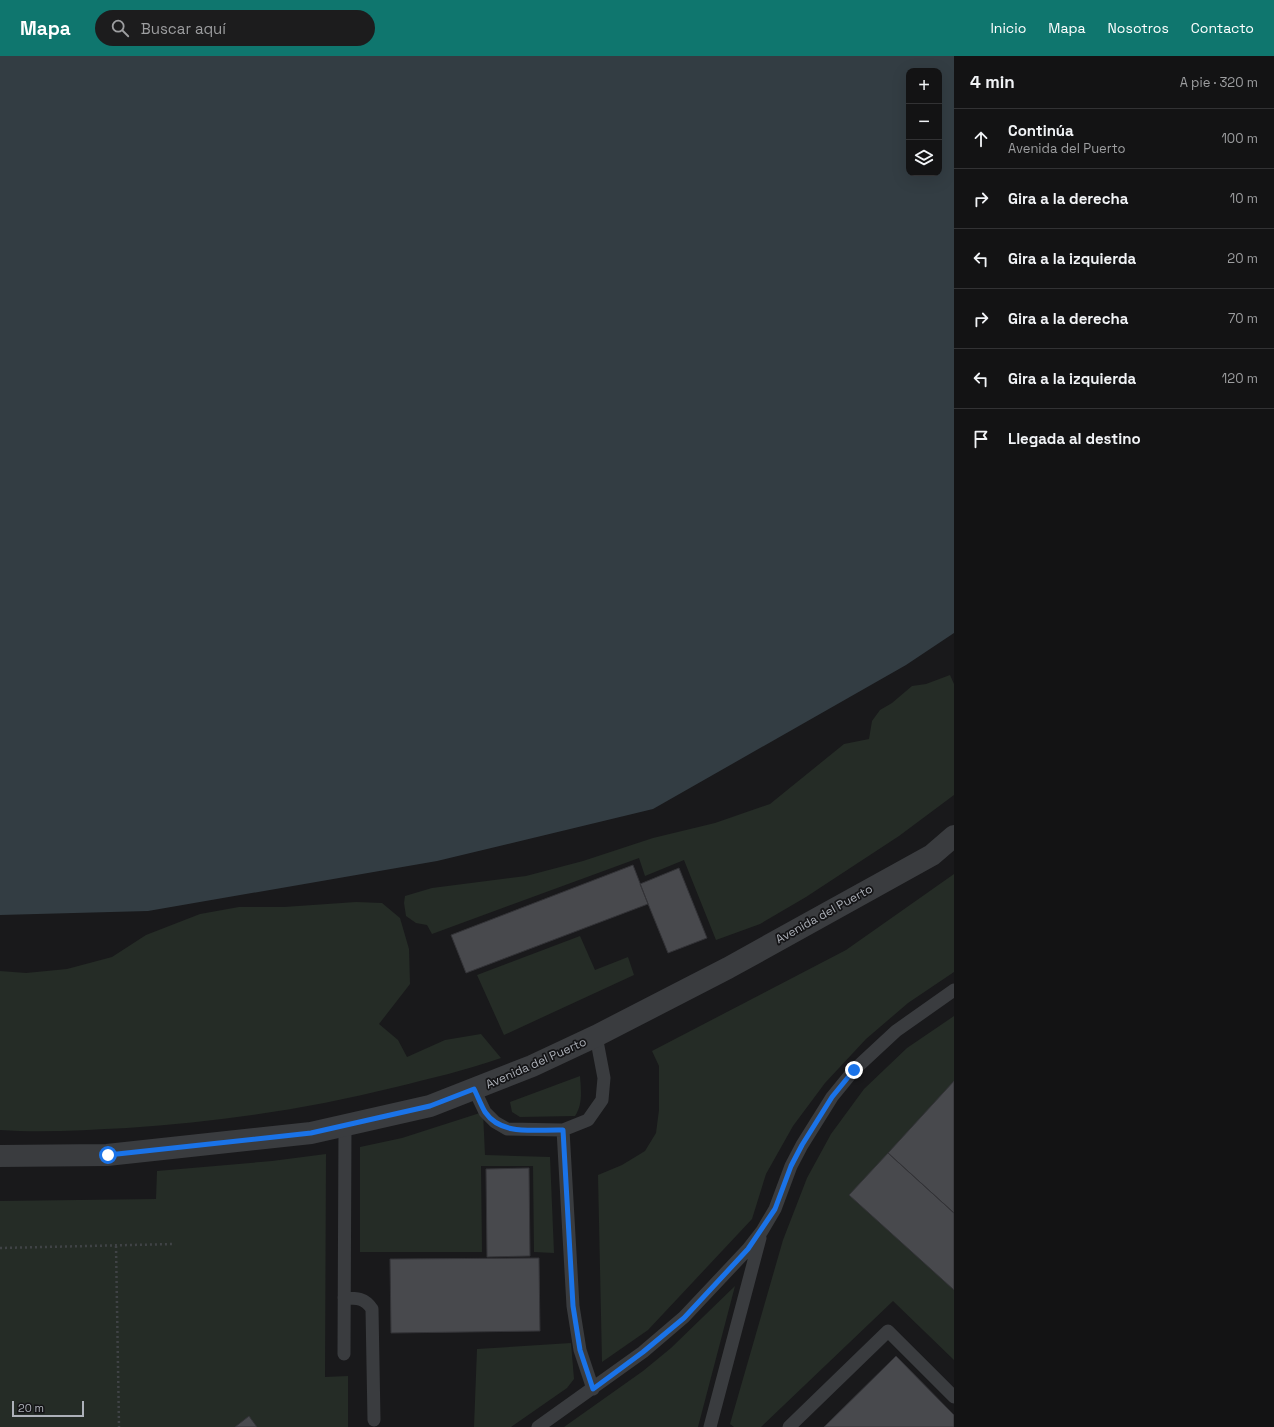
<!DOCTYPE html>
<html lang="es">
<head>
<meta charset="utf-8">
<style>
	:root { --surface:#131314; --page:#1c1c1d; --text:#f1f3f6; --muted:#9d9ea0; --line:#323234; --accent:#0f766e }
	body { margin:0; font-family:"Space Grotesk",sans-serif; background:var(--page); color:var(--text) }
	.controls { position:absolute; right:12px; top:12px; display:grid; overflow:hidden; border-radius:8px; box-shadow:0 4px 16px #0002 }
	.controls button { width:36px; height:36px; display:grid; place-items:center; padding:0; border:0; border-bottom:1px solid var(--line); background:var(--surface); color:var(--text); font:20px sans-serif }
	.scale { position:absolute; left:12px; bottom:10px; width:72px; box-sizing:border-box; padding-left:4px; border:2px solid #adb1b9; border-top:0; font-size:11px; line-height:14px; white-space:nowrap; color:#adb1b9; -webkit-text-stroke:3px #141416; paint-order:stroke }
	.stop { position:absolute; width:12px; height:12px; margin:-9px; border:3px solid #1a73e8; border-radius:50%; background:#fff }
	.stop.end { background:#1a73e8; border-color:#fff; box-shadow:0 1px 4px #0008 }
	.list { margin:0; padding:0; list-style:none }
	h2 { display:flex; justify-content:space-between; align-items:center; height:52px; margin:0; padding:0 16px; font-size:17px }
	h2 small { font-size:13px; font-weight:400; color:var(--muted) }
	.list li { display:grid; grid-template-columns:26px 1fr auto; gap:12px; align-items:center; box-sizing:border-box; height:60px; padding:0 16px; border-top:1px solid var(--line) }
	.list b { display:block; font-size:15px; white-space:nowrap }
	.list p { margin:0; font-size:13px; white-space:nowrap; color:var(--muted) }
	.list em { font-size:13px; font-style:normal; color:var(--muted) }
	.icon { flex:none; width:22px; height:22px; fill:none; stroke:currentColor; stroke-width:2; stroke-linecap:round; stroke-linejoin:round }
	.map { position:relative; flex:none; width:954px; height:1371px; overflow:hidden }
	header { display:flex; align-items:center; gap:24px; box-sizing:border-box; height:56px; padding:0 20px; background:var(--accent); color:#fff }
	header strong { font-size:19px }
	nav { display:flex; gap:22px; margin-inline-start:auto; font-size:14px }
	.search { width:280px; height:36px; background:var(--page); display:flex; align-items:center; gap:10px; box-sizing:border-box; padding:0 14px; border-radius:22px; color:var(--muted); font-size:15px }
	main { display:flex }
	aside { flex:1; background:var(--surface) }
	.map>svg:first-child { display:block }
	.green { fill:#252c26 }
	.water { fill:#333d43; fill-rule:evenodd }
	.building { fill:#48494d; stroke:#333337 }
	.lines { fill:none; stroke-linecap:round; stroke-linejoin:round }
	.path { stroke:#404346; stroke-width:2.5; stroke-dasharray:2 3; stroke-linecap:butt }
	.lane { stroke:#3a3c3f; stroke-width:13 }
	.street { stroke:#3a3c3f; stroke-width:22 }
	.route { stroke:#1a73e8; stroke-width:5 }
	.labels { text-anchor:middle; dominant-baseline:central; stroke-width:3.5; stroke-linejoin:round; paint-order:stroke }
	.street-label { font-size:12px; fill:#adb1b9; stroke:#141416 }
</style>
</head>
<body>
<header>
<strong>Mapa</strong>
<div class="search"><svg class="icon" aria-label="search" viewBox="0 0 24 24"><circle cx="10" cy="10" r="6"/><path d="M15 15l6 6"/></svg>Buscar aquí</div>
<nav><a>Inicio</a><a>Mapa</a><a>Nosotros</a><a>Contacto</a></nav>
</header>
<main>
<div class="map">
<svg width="954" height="1371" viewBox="0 0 954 1371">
	<rect width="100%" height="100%" fill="#19191b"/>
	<path class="green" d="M 950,619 L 954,628 L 954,739 L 899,780 L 806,841 L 760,868 L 716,884 L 684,804 L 645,820 L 639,802 L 432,878 L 427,869 L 416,867 L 406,860 L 404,847 L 405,840 L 432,832 L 526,820 L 583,805 L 653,782 L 715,767 L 770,748 L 844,688 L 869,683 L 872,665 L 880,654 L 892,647 L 912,630 L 926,628 Z
		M 954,818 L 954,916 L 908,947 L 866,983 L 825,1027 L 793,1070 L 766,1118 L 752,1163 L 648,1274 L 602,1306 L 598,1119 L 622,1109 L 645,1095 L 656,1077 L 659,1054 L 659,1010 L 652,995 L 846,894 Z
		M 356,846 L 382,847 L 400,862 L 409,893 L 410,928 L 379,968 L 398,984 L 407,1001 L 445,984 L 481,978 L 501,1002 C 467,1014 432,1022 396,1031 C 308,1053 218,1066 127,1072 C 85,1074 42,1077 0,1074 L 0,915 L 26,917 L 67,913 L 112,901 L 146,879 L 200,858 L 239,851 L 284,851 Z
		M 580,880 L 595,914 L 628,901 L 634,919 L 504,979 L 477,919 Z
		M 954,960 L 954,1304 L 893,1245 L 761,1371 L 734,1371 L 730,1368 L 783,1184 L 807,1122 L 831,1078 L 864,1033 L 907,992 Z
		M 580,1020 C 581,1034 583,1048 575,1060 L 520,1061 L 512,1056 L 510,1046 Z
		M 483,1056 L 485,1099 L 550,1101 L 554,1197 L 534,1196 L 533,1110 L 481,1110 L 482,1196 L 360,1196 L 360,1091 L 402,1082 Z
		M 326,1098 L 325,1321 L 348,1320 L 348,1371 L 0,1371 L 0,1145 L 156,1143 L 157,1115 L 272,1105 Z
		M 735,1230 L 698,1371 L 564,1371 L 643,1315 L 671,1292 Z
		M 571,1287 L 574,1323 L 567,1332 L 511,1371 L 474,1371 L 477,1293 Z"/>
	<path class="water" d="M 0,0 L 954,0 L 954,577 L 906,609 L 653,753 L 437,805 L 148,855 L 0,859 ZM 909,15 L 939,15 L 939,117 L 909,117 Z"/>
	<path class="building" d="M 633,809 L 648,848 L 466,917 L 451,879 Z
		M 679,812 L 707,882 L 668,897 L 640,828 Z
		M 954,1025 L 954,1157 L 888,1097 Z
		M 888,1097 L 954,1157 L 954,1234 L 849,1139 Z
		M 529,1112 L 530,1200 L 487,1201 L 486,1113 Z
		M 539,1202 L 540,1275 L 391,1277 L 390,1203 Z
		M 896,1300 L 954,1359 L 954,1371 L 824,1371 Z
		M 249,1360 L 257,1371 L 235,1371 Z"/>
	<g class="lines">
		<path class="path" d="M 116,1190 L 119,1371
			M 0,1192 L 175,1188"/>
		<path class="lane" d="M 474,1033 L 485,1056 L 495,1066 L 507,1073 L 563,1074 L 588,1064 L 602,1044 L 604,1022 L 596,980
			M 563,1074 L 573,1250 L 580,1294 L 593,1333
			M 344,1242 C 357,1242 365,1242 372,1253 L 374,1364
			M 344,1298 L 345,1069
			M 538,1371 L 643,1296 L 684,1261 L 748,1193 L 762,1175 L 775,1153 L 791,1110 L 802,1089 L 832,1041 L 854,1014 L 896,975 L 954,934
			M 710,1371 L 760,1182
			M 789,1371 L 888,1275 L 954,1341"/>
		<path class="street" d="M 0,1100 L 107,1099 L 311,1077 L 430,1050 L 532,1010 L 596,980 L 728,912 L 932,799 L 954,780"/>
	</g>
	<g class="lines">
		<path class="route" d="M 108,1099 L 311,1077 L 430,1050 L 474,1033 C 478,1041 481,1049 485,1056 C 502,1081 537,1073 563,1074 L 573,1250 L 580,1294 L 593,1333 L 643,1296 L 684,1262 L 748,1193 L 775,1153 L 791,1110 L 802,1089 L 832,1041 L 854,1014"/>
	</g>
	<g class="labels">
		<g class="street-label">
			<text transform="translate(824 858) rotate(-29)">Avenida del Puerto</text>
			<text transform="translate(536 1007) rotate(-24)">Avenida del Puerto</text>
		</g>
	</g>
</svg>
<div class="controls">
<button>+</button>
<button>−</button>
<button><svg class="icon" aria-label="layers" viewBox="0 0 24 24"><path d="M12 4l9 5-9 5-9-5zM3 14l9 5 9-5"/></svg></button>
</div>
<div class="scale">20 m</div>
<div class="stop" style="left:108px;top:1099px"></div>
<div class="stop end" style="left:854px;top:1014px"></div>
</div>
<aside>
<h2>4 min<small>A pie · 320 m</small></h2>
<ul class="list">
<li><svg class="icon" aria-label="ahead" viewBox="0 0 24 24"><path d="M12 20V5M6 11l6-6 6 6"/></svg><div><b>Continúa</b><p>Avenida del Puerto</p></div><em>100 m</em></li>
<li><svg class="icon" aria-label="right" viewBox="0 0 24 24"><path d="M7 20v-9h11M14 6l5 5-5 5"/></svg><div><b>Gira a la derecha</b></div><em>10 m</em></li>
<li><svg class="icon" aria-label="left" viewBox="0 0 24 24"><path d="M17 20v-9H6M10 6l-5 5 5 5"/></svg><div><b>Gira a la izquierda</b></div><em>20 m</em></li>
<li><svg class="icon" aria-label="right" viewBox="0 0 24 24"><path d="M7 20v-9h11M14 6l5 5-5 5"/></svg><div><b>Gira a la derecha</b></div><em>70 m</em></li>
<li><svg class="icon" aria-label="left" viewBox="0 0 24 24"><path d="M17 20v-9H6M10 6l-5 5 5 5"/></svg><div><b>Gira a la izquierda</b></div><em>120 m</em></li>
<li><svg class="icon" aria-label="arrive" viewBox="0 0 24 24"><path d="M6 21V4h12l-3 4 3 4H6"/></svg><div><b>Llegada al destino</b></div></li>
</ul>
</aside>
</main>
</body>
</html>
